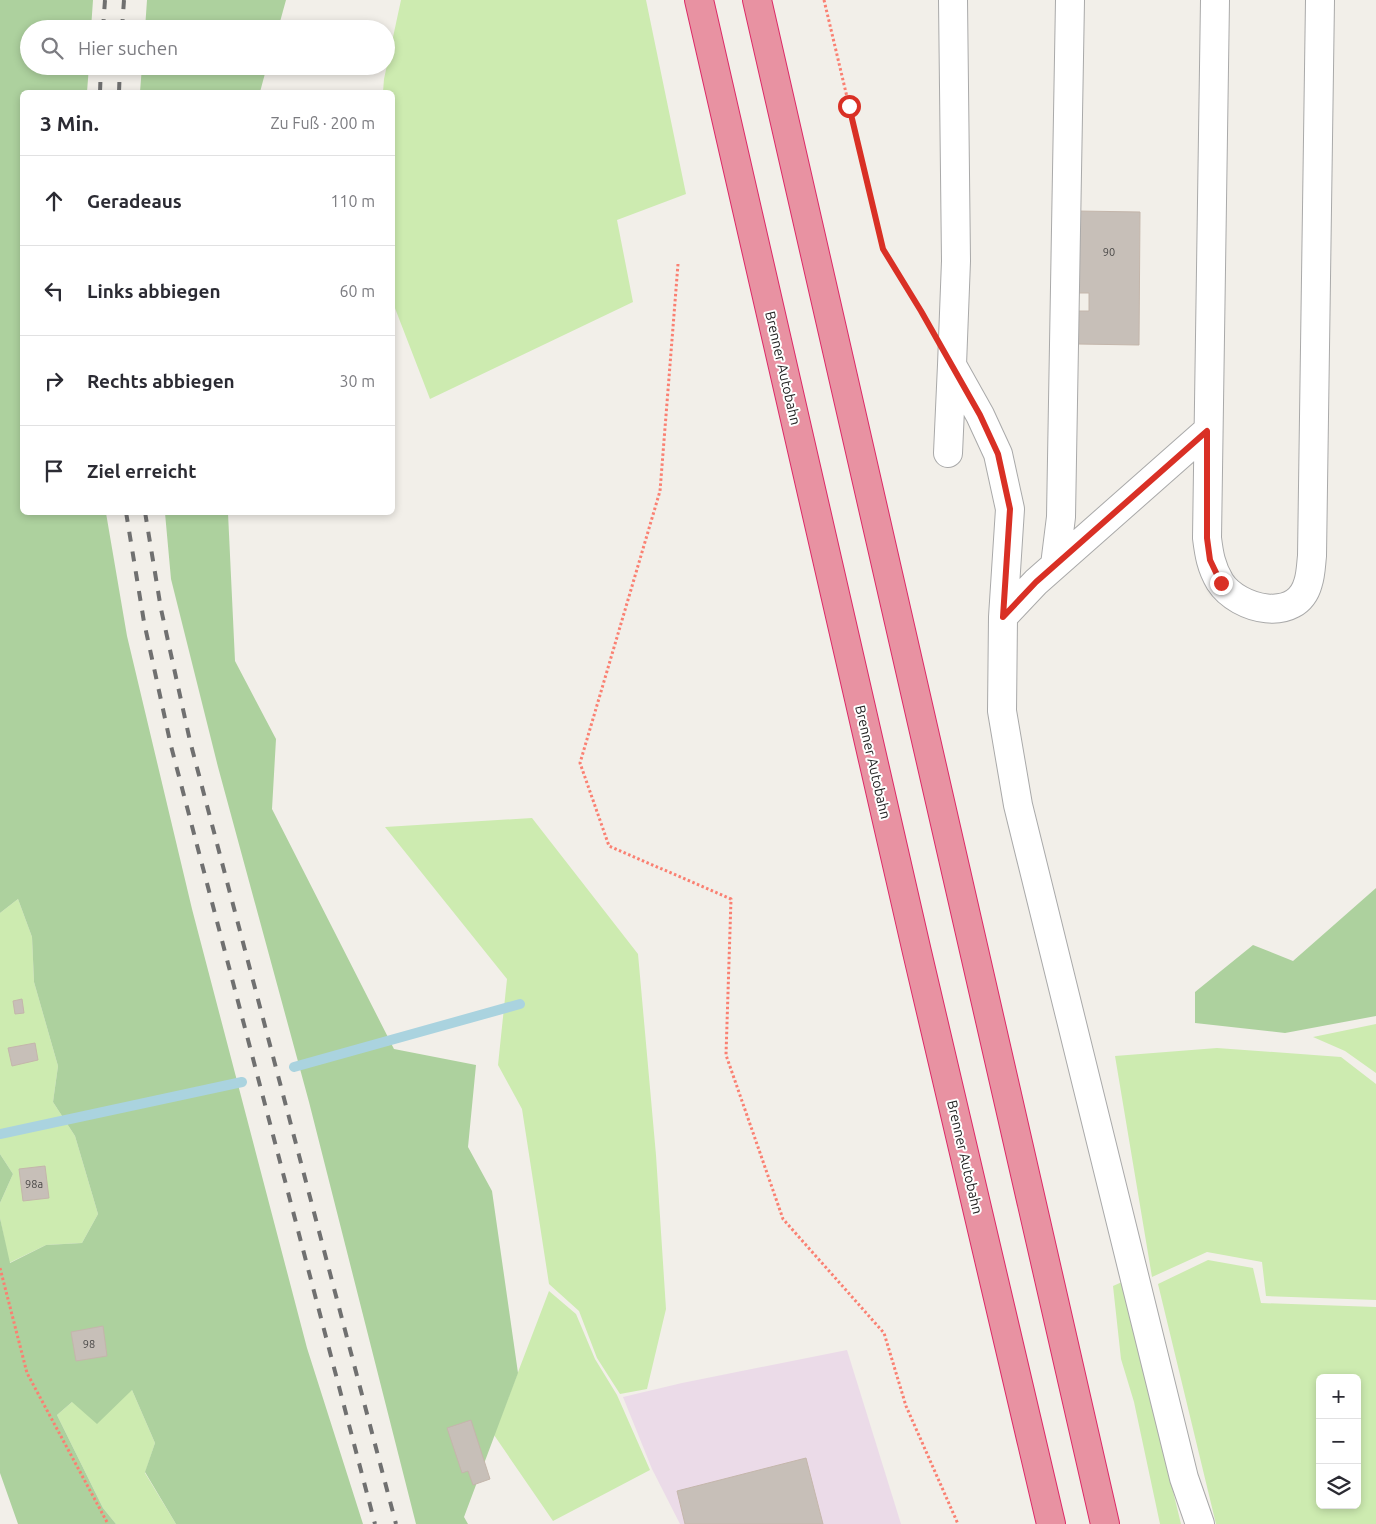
<!DOCTYPE html>
<html lang="de">
<head>
<meta charset="utf-8">
<style>
	:root { --surface:#fff; --page:#f7f7f7; --text:#2b2b33; --muted:#7c7c81; --line:#e1e1e2 }
	body { margin:0; font-family:Ubuntu,sans-serif; background:var(--page); color:var(--text) }
	.controls { position:absolute; right:15px; bottom:15px; display:grid; overflow:hidden; border-radius:8px; box-shadow:0 2px 8px #0003 }
	.controls button { width:45px; height:45px; display:grid; place-items:center; padding:0; border:0; border-bottom:1px solid var(--line); background:var(--surface); color:var(--text); font:25px sans-serif }
	.stop { position:absolute; width:15px; height:15px; margin:-11px; border:4px solid #d93025; border-radius:50%; background:#fff }
	.stop.end { background:#d93025; border-color:#fff; box-shadow:0 1px 5px #0008 }
	.list { margin:0; padding:0; list-style:none }
	h2 { display:flex; justify-content:space-between; align-items:center; height:65px; margin:0; padding:0 20px; font-size:21px }
	h2 small { font-size:16px; font-weight:400; color:var(--muted) }
	.list li { display:grid; grid-template-columns:32px 1fr auto; gap:15px; align-items:center; box-sizing:border-box; height:90px; padding:0 20px; border-top:1px solid var(--line) }
	.list b { display:block; font-size:19px; white-space:nowrap }
	.list em { font-size:16px; font-style:normal; color:var(--muted) }
	.icon { flex:none; width:28px; height:28px; fill:none; stroke:currentColor; stroke-width:2; stroke-linecap:round; stroke-linejoin:round }
	.map { position:relative; flex:none; width:1376px; height:1524px; overflow:hidden }
	.search { position:absolute; background:var(--surface); box-shadow:0 2px 8px #0003; left:20px; top:20px; width:375px; height:55px; display:flex; align-items:center; gap:12px; box-sizing:border-box; padding:0 18px; border-radius:28px; color:var(--muted); font-size:19px }
	.panel { position:absolute; background:var(--surface); box-shadow:0 2px 8px #0003; left:20px; top:90px; width:375px; height:425px; border-radius:8px }
	.map>svg:first-child { display:block }
	.industrial { fill:#ebdbe8 }
	.grass { fill:#cdebb0; fill-rule:evenodd }
	.forest { fill:#add19e }
	.lines { fill:none; stroke-linecap:round; stroke-linejoin:round }
	.stream { stroke:#aad3df; stroke-width:10 }
	.building { fill:#c7bfb8; stroke:#c4b6ab }
	.minor-casing { stroke:#a9a9a9; stroke-width:30 }
	.highway-casing { stroke:#dc2a67; stroke-width:30 }
	.path { stroke:#fa8072; stroke-width:3; stroke-dasharray:2.5 2.5; stroke-linecap:butt }
	.minor { stroke:#fff; stroke-width:28 }
	.highway { stroke:#e892a2; stroke-width:28 }
	.rail { stroke:#707070; stroke-width:4; stroke-dasharray:10 10; stroke-linecap:butt }
	.route { stroke:#d93025; stroke-width:6 }
	.labels { text-anchor:middle; dominant-baseline:central; stroke-width:4; stroke-linejoin:round; paint-order:stroke }
	.number-label { font-size:11px; fill:#4b4948 }
	.street-label { font-size:14px; fill:#222; stroke:#fff }
</style>
</head>
<body>
<div class="map">
<svg width="1376" height="1524" viewBox="0 0 1376 1524">
	<rect width="100%" height="100%" fill="#f2efe9"/>
	<path class="industrial" d="M 847,1350 L 901,1524 L 680,1524 L 652,1469 L 623,1397 L 682,1383 Z"/>
	<path class="grass" d="M 401,0 L 646,0 L 686,194 L 617,220 L 633,302 L 430,399 L 393,303 L 392,92 L 383,92 L 384,79 Z
		M 532,818 L 638,954 L 656,1155 L 666,1309 L 647,1389 L 620,1394 L 597,1358 L 579,1311 L 549,1284 L 522,1109 L 498,1065 L 507,979 L 385,827 Z
		M 18,899 L 32,937 L 34,982 L 58,1066 L 53,1102 L 75,1136 L 98,1214 L 82,1243 L 46,1245 L 9,1263 L 0,1218 L 0,1203 L 13,1174 L 0,1154 L 0,913 Z
		M 1376,1024 L 1376,1073 L 1345,1051 L 1313,1037 Z
		M 1217,1048 L 1341,1057 L 1376,1084 L 1376,1300 L 1266,1296 L 1262,1262 L 1207,1252 L 1152,1277 L 1115,1056 Z
		M 1208,1260 L 1253,1268 L 1261,1303 L 1376,1307 L 1376,1524 L 1216,1524 L 1158,1284 ZM 1320,1378 L 1357,1378 L 1357,1505 L 1320,1505 Z
		M 1122,1282 L 1181,1524 L 1160,1524 L 1134,1402 L 1121,1359 L 1113,1286 Z
		M 549,1291 L 576,1314 L 595,1359 L 617,1395 L 650,1470 L 553,1521 L 494,1435 Z
		M 132,1390 L 155,1443 L 145,1473 L 176,1524 L 116,1524 L 103,1508 L 57,1415 L 72,1402 Z"/>
	<path class="forest" d="M 0,0 L 93,0 L 91,29 L 29,29 L 29,66 L 89,66 L 87,92 L 22,92 L 22,512 L 106,513 L 127,636 L 192,909 L 307,1348 L 363,1524 L 176,1524 L 145,1472 L 155,1443 L 132,1390 L 97,1424 L 72,1402 L 57,1415 L 103,1508 L 116,1524 L 18,1524 L 0,1473 L 0,1218 L 10,1263 L 46,1245 L 82,1243 L 98,1214 L 75,1136 L 53,1102 L 58,1066 L 34,982 L 32,937 L 18,899 L 0,913 Z
		M 147,0 L 286,0 L 278,29 L 145,29 Z
		M 142,66 L 267,66 L 260,92 L 140,92 Z
		M 165,513 L 228,513 L 235,661 L 276,739 L 272,809 L 394,1049 L 476,1065 L 468,1147 L 492,1191 L 518,1373 L 464,1517 L 468,1524 L 416,1524 L 309,1102 L 218,767 L 171,579 Z
		M 1376,888 L 1376,1016 L 1285,1033 L 1195,1023 L 1195,992 L 1253,945 L 1293,961 Z
		M 0,1154 L 13,1174 L 0,1203 Z"/>
	<g class="lines">
		<path class="stream" d="M 294,1067 L 520,1004
			M 0,1134 L 242,1082"/>
	</g>
	<path class="building" d="M 1078,211 L 1140,212 L 1139,345 L 1078,344 L 1078,311 L 1089,311 L 1089,293 L 1078,293 Z
		M 22,999 L 24,1013 L 15,1014 L 13,1001 Z
		M 35,1043 L 38,1060 L 12,1066 L 8,1048 Z
		M 45,1166 L 49,1198 L 23,1201 L 19,1169 Z
		M 103,1326 L 107,1356 L 76,1361 L 71,1332 Z
		M 471,1420 L 490,1479 L 473,1485 L 468,1471 L 462,1473 L 447,1428 Z
		M 806,1458 L 823,1524 L 685,1524 L 677,1491 Z"/>
	<g class="lines">
		<defs>
			<path id="minor" d="M 953,0 L 956,261 L 952,365 L 980,415 L 998,454 L 1010,509 L 1003,617
				M 1215,0 L 1207,538 C 1209,554 1211,567 1220,582 C 1238,610 1297,624 1308,583 C 1311,574 1311,564 1312,556 L 1320,0
				M 948,453 L 952,365
				M 1055,565 L 1061,517 L 1070,0
				M 1200,1524 L 1184,1478 L 1018,805 L 1002,711 L 1003,617 L 1036,582 L 1207,431"/>
			<path id="highway" d="M 699,0 L 917,952 L 1051,1524
				M 757,0 L 1105,1524"/>
		</defs>
		<use href="#minor" class="minor-casing"/>
		<use href="#highway" class="highway-casing"/>
		<path class="path" d="M 824,0 L 883,249 L 922,312
			M 678,264 L 660,491 L 580,763 L 609,846 L 731,899 L 726,1055 L 783,1219 L 884,1333 L 906,1406 L 958,1524
			M 0,1268 L 27,1373 L 108,1524"/>
		<use href="#minor" class="minor"/>
		<use href="#highway" class="highway"/>
		<path class="rail" d="M 103,29 L 105,0
			M 122,29 L 124,0
			M 100,92 L 101,66
			M 119,92 L 120,66
			M 126,512 L 144,622 L 171,746 L 375,1524
			M 145,512 L 161,609 L 190,741 L 396,1524"/>
	</g>
	<g class="lines">
		<path class="route" d="M 849,106 L 883,249 L 921,311 L 980,415 L 998,454 L 1010,509 L 1003,617 L 1036,582 L 1207,431 L 1207,538 L 1210,560 L 1221,583"/>
	</g>
	<g class="labels">
		<g class="number-label">
			<text x="1109" y="252">90</text>
			<text x="34" y="1184">98a</text>
			<text x="89" y="1344">98</text>
		</g>
		<g class="street-label">
			<text transform="translate(783 368) rotate(77)">Brenner Autobahn</text>
			<text transform="translate(873 762) rotate(77)">Brenner Autobahn</text>
			<text transform="translate(965 1157) rotate(77)">Brenner Autobahn</text>
		</g>
	</g>
</svg>
<div class="controls">
<button>+</button>
<button>−</button>
<button><svg class="icon" aria-label="layers" viewBox="0 0 24 24"><path d="M12 4l9 5-9 5-9-5zM3 14l9 5 9-5"/></svg></button>
</div>
<div class="stop" style="left:849px;top:106px"></div>
<div class="stop end" style="left:1221px;top:583px"></div>
<div class="search"><svg class="icon" aria-label="search" viewBox="0 0 24 24"><circle cx="10" cy="10" r="6"/><path d="M15 15l6 6"/></svg>Hier suchen</div>
<section class="panel">
<h2>3 Min.<small>Zu Fuß · 200 m</small></h2>
<ul class="list">
<li><svg class="icon" aria-label="ahead" viewBox="0 0 24 24"><path d="M12 20V5M6 11l6-6 6 6"/></svg><div><b>Geradeaus</b></div><em>110 m</em></li>
<li><svg class="icon" aria-label="left" viewBox="0 0 24 24"><path d="M17 20v-9H6M10 6l-5 5 5 5"/></svg><div><b>Links abbiegen</b></div><em>60 m</em></li>
<li><svg class="icon" aria-label="right" viewBox="0 0 24 24"><path d="M7 20v-9h11M14 6l5 5-5 5"/></svg><div><b>Rechts abbiegen</b></div><em>30 m</em></li>
<li><svg class="icon" aria-label="arrive" viewBox="0 0 24 24"><path d="M6 21V4h12l-3 4 3 4H6"/></svg><div><b>Ziel erreicht</b></div></li>
</ul>
</section>
</div>
</body>
</html>
